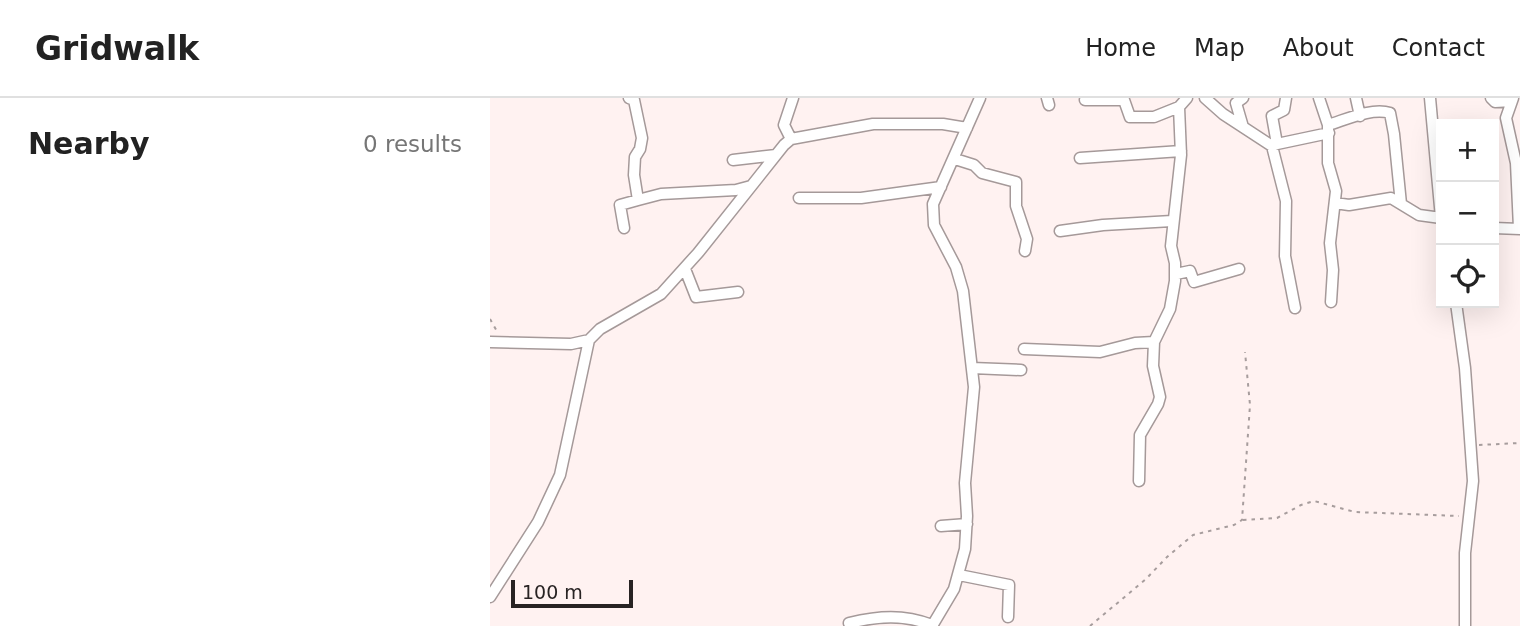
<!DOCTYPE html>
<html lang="en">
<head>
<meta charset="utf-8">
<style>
	:root { --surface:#fff; --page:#f2f2f2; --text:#222; --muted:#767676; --line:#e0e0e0 }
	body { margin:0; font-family:"DejaVu Sans",sans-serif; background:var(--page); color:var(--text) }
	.controls { position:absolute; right:21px; top:21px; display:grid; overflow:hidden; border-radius:0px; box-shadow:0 7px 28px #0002 }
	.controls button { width:63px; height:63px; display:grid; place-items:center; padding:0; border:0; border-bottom:2px solid var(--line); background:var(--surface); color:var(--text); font:35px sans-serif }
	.scale { position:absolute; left:21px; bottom:18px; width:122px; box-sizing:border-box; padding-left:7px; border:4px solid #282323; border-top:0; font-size:19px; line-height:24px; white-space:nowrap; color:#282323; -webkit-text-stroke:5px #fff2f1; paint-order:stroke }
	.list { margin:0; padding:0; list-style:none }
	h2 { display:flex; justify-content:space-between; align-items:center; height:91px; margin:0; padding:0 28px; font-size:30px }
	h2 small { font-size:23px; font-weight:400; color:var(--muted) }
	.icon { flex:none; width:38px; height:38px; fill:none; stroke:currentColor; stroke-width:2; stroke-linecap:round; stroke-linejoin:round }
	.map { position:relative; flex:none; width:1030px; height:528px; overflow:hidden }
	header { display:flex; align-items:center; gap:42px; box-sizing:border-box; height:98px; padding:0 35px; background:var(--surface); border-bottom:2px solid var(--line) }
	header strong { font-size:33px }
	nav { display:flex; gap:38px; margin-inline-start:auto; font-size:24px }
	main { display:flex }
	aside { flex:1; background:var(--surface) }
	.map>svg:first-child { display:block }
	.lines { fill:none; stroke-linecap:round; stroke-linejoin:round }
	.minor-casing { stroke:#a59999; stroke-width:13 }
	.path { stroke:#a79d9d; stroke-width:2; stroke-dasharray:3.5 5; stroke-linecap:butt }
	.minor { stroke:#fff; stroke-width:10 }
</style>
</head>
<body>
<header>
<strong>Gridwalk</strong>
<nav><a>Home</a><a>Map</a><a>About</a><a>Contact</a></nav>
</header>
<main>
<aside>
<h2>Nearby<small>0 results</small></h2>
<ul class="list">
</ul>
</aside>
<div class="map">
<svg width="1030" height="528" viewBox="0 0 1030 528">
	<rect width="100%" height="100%" fill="#fff2f1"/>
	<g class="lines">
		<defs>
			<path id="minor" d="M 139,0 L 144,2 L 152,40 L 150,51 L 145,59 L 144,77 L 148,102 L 171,96 L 246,92 L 261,88
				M 557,0 L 559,7
				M 715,0 L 733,16 L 782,48
				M 829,0 L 838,27 L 838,65 L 846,93 L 840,145 L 843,172 L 841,204
				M 866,0 L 870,18
				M 940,0 L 951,120
				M 1001,0 L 1005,4 L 1022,3
				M 1023,0 L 1016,20 L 1026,65 L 1029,130
				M 595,2 L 634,2 L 640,19 L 664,19 L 689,9
				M 838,27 C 855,22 882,9 900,15 L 904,36 L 911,106
				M 753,29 L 746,5 L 753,0
				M 301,41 L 294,27 L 303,0
				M 787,46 L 782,18 L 794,12 L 796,0
				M 590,60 L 691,53
				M 465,61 L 484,67 L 492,75 L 526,84 L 526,108 L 537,141 L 535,153
				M 243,62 L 286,57
				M 309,100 L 371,100 L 451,89
				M 845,105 L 859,107 L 901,100 L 929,117 L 951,120
				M 134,130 L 130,107 L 148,102
				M 1004,130 L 1030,131
				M 570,133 L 613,127 L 682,123
				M 195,171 L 206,199 L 248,194
				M 686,176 L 700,173 L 704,184 L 749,171
				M 966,205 L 975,270 L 983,383 L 975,455 L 975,528
				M 805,210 L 795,158 L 796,103 L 782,48 L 787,46 L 839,35
				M 0,244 L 81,246 L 99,242
				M 534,251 L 610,254 L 645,245 L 664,244
				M 482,270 L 531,272
				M 649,383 L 650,337 L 668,306 L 670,299 L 663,268 L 664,244 L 680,211 L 685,183 L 685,165 L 681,148 L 691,57 L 689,9 L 697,0
				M 451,428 L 477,426
				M 469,477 L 519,487 L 518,519
				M 0,499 L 48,424 L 70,377 L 99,242 L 110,231 L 171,196 L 208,155 L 294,47 L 301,41 L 383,26 L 453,26 L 477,30
				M 359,525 C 389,518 413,516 442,527
				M 442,528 L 464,491 L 475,451 L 477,418 L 475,385 L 484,289 L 473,193 L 466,169 L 444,127 L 443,106 L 490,0"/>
		</defs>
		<use href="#minor" class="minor-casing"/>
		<path class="path" d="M 0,221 L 8,235
			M 989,347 L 1030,345
			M 753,422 L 787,420 L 811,407 L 824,403 L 865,414 L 969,418
			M 600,528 L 656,481 L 677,459 L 703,437 L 744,427 L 752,422 L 760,307 L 755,254"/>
		<use href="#minor" class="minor"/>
	</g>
</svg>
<div class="controls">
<button>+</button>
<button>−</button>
<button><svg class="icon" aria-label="locate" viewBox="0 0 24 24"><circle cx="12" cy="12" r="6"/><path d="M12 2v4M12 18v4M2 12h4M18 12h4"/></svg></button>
</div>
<div class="scale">100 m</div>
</div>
</main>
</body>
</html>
